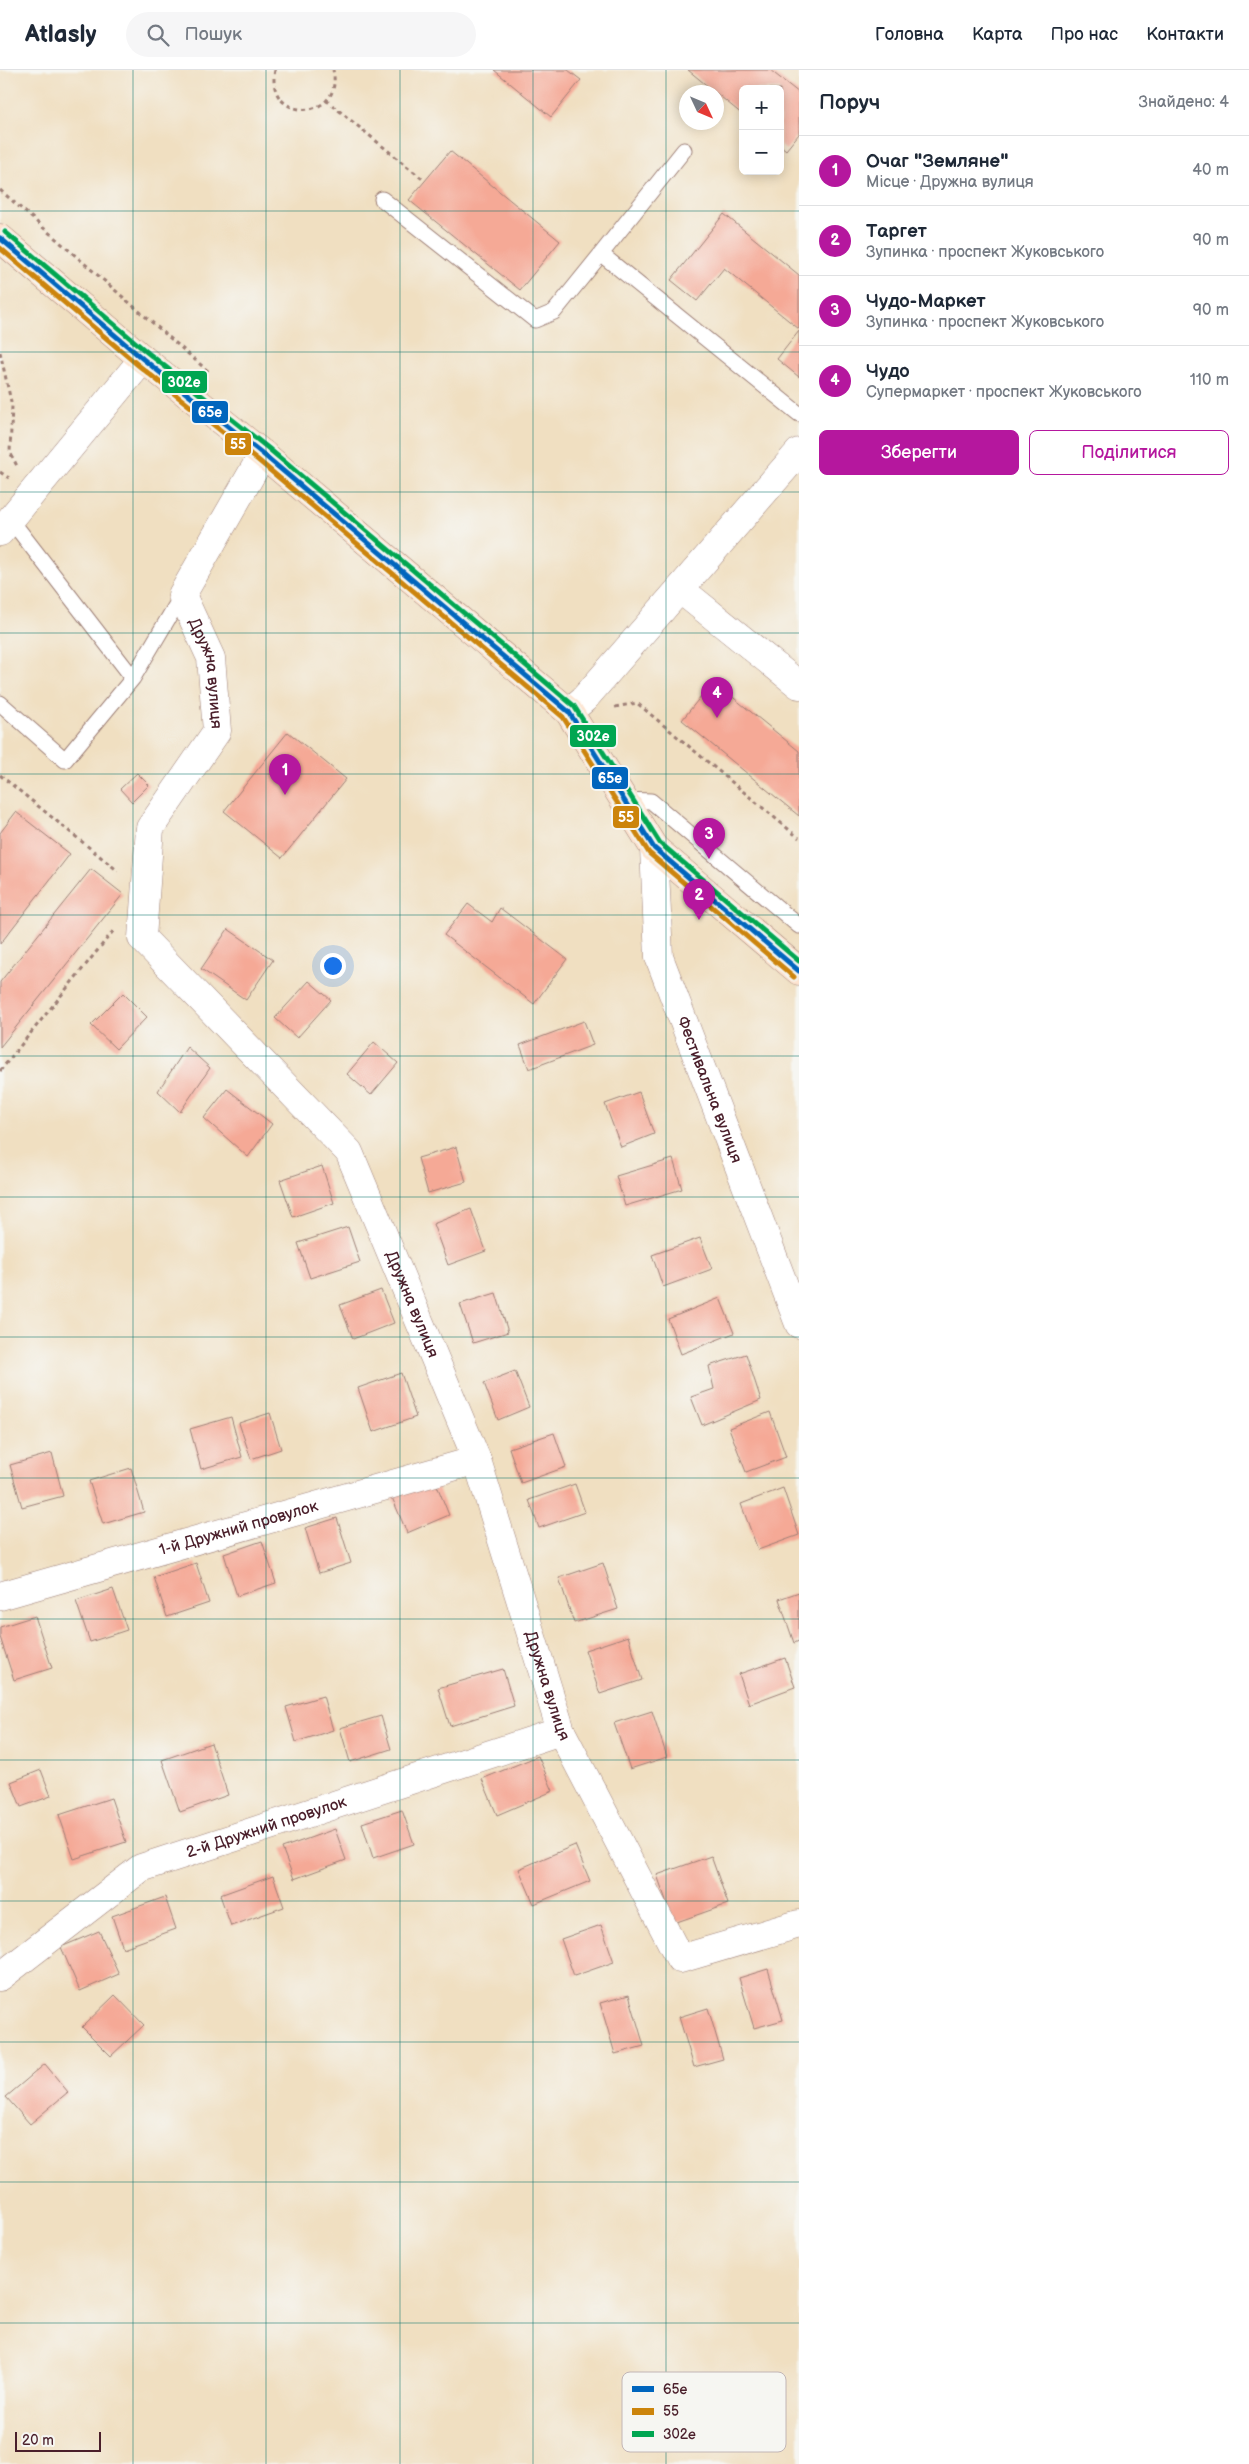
<!DOCTYPE html>
<html lang="uk">
<head>
<meta charset="utf-8">
<style>
	:root { --surface:#fff; --page:#f6f6f7; --text:#1f2937; --muted:#747a83; --line:#e0e1e3; --accent:#b5179e }
	body { margin:0; font-family:"Balsamiq Sans",sans-serif; background:var(--page); color:var(--text) }
	.controls { position:absolute; right:15px; top:15px; display:grid; overflow:hidden; border-radius:8px; box-shadow:0 2px 12px #0003 }
	.controls button { width:45px; height:45px; display:grid; place-items:center; padding:0; border:0; border-bottom:1px solid var(--line); background:var(--surface); color:var(--text); font:25px sans-serif }
	.compass { position:absolute; left:679px; top:15px; width:45px; height:45px; border-radius:50%; background:var(--surface); box-shadow:0 2px 12px #0003; rotate:134deg }
	.scale { position:absolute; left:15px; bottom:12px; width:86px; box-sizing:border-box; padding-left:5px; border:2px solid #4a1f2b; border-top:0; font-size:14px; line-height:18px; white-space:nowrap; color:#4a1f2b; -webkit-text-stroke:4px #f6f6f2; paint-order:stroke }
	.you { position:absolute; left:332px; top:895px; width:18px; height:18px; margin:-12px; border:4px solid #fff; border-radius:50%; background:#1a73e8; box-shadow:0 0 0 8px #1a73e833 }
	.badge { display:grid; place-items:center; width:32px; height:32px; border-radius:50%; background:var(--accent); color:#fff; font-size:16px; font-weight:700 }
	.pin { position:absolute; translate:-50% -41px; filter:drop-shadow(0 1px 2px #0008) }
	.pin::after { content:''; position:absolute; top:26px; width:18px; height:15px; background:inherit; clip-path:polygon(0 0,100% 0,50% 100%) }
	.list { margin:0; padding:0; list-style:none }
	h2 { display:flex; justify-content:space-between; align-items:center; height:65px; margin:0; padding:0 20px; font-size:21px }
	h2 small { font-size:16px; font-weight:400; color:var(--muted) }
	.list li { display:grid; grid-template-columns:32px 1fr auto; gap:15px; align-items:center; box-sizing:border-box; height:70px; padding:0 20px; border-top:1px solid var(--line) }
	.list b { display:block; font-size:19px; white-space:nowrap }
	.list p { margin:0; font-size:16px; white-space:nowrap; color:var(--muted) }
	.list em { font-size:16px; font-style:normal; color:var(--muted) }
	.actions { display:flex; gap:10px; padding:15px 20px }
	.actions a { flex:1; padding:11px 0; border:1px solid var(--accent); border-radius:8px; text-align:center; font-size:18px; color:var(--accent) }
	.actions .main { background:var(--accent); color:#fff }
	.icon { flex:none; width:28px; height:28px; fill:none; stroke:currentColor; stroke-width:2; stroke-linecap:round; stroke-linejoin:round }
	.map { position:relative; flex:none; width:799px; height:2394px; overflow:hidden }
	header { display:flex; align-items:center; gap:30px; box-sizing:border-box; height:70px; padding:0 25px; background:var(--surface); border-bottom:1px solid var(--line) }
	header strong { font-size:24px }
	nav { display:flex; gap:28px; margin-inline-start:auto; font-size:18px }
	.search { width:350px; height:45px; background:var(--page); display:flex; align-items:center; gap:12px; box-sizing:border-box; padding:0 18px; border-radius:28px; color:var(--muted); font-size:19px }
	main { display:flex }
	aside { flex:1; background:var(--surface) }
	.map>svg:first-child { display:block }
	.building { fill:#f5a996 }
	.lines { fill:none; stroke-linecap:round; stroke-linejoin:round }
	.lane-casing { stroke:#9d7f76; stroke-width:17 }
	.street-casing { stroke:#9d7f76; stroke-width:29 }
	.secondary-casing { stroke:#9d7f76; stroke-width:29 }
	.path { stroke:#9d7f76; stroke-width:3; stroke-dasharray:4 4; stroke-linecap:butt }
	.lane { stroke:#fff; stroke-width:15 }
	.street { stroke:#fff; stroke-width:28 }
	.secondary { stroke:#fde4d0; stroke-width:28 }
	.bus-1-casing { stroke:#f6f6f2; stroke-width:9 }
	.bus-2-casing { stroke:#f6f6f2; stroke-width:9 }
	.bus-3-casing { stroke:#f6f6f2; stroke-width:9 }
	.bus-1 { stroke:#0065bd; stroke-width:5 }
	.bus-2 { stroke:#cc840b; stroke-width:5 }
	.bus-3 { stroke:#00a651; stroke-width:5 }
	.grid { fill:none; stroke:#0f766e; stroke-width:1; stroke-opacity:0.55 }
	.labels { text-anchor:middle; dominant-baseline:central; stroke-width:4.5; stroke-linejoin:round; paint-order:stroke }
	.street-label { font-size:16px; fill:#4a1f2b; stroke:#f6f6f2 }
	.key { fill:#f6f6f2; stroke:#c2b6b6; stroke-width:1 }
	.key-label { font-size:14px; fill:#4a1f2b }
	.line-badge { stroke:#f6f6f2; stroke-width:2 }
	.badge-label { font-size:14px; text-anchor:middle; font-weight:bold; fill:#fff }
</style>
</head>
<body>
<header>
<strong>Atlasly</strong>
<div class="search"><svg class="icon" aria-label="search" viewBox="0 0 24 24"><circle cx="10" cy="10" r="6"/><path d="M15 15l6 6"/></svg>Пошук</div>
<nav><a>Головна</a><a>Карта</a><a>Про нас</a><a>Контакти</a></nav>
</header>
<main>
<div class="map">
<svg width="799" height="2394" viewBox="0 0 799 2394">
	<rect width="100%" height="100%" fill="#f6f6f2"/>
	<filter id="ink" filterUnits="userSpaceOnUse"><feTurbulence type="fractalNoise" baseFrequency=".02" numOctaves="2"/><feDisplacementMap in="SourceGraphic" scale="10" xChannelSelector="R" yChannelSelector="G"/><feConvolveMatrix kernelMatrix="1 2 1 2 8 2 1 2 1" color-interpolation-filters="sRGB"/></filter>
	<filter id="wash" filterUnits="userSpaceOnUse"><feTurbulence type="fractalNoise" baseFrequency=".0096" numOctaves="4" result="noise"/><feDisplacementMap in="SourceGraphic" scale="20" xChannelSelector="R" yChannelSelector="G"/><feGaussianBlur stdDeviation="1.12" result="paint"/><feColorMatrix in="noise" values="0 0 0 0 0 0 0 0 0 0 0 0 0 0 0 0 0 1.4 0 .05"/><feComposite in="paint" operator="in"/></filter>
	<g filter="url(#wash)">
		<rect width="100%" height="100%" fill="#f0dfc1"/>
		<g id="blocks">
			<path class="building" d="M 494,0 L 568,0 L 581,10 L 551,47 Z
				M 688,0 L 770,0 L 799,23 L 799,64 L 786,80 L 780,75 L 780,19 L 743,19 L 743,45 Z
				M 450,81 L 560,171 L 520,220 L 409,130 Z
				M 724,144 L 799,205 L 799,259 L 724,198 L 697,231 L 671,210 Z
				M 799,261 L 799,307 L 777,289 Z
				M 713,611 L 799,681 L 799,746 L 682,650 Z
				M 288,662 L 346,709 L 282,788 L 224,741 Z
				M 137,703 L 149,715 L 132,732 L 120,719 Z
				M 16,742 L 70,784 L 0,874 L 0,763 Z
				M 91,799 L 123,824 L 0,977 L 0,912 Z
				M 468,834 L 492,852 L 500,838 L 567,889 L 534,934 L 444,865 Z
				M 228,859 L 273,890 L 246,930 L 201,899 Z
				M 309,911 L 331,930 L 297,968 L 275,948 Z
				M 123,923 L 147,947 L 116,979 L 91,955 Z
				M 584,951 L 593,975 L 529,999 L 520,975 Z
				M 374,972 L 398,993 L 371,1025 L 347,1004 Z
				M 187,977 L 210,998 L 180,1042 L 158,1021 Z
				M 227,1019 L 272,1054 L 248,1087 L 204,1048 Z
				M 639,1022 L 654,1064 L 621,1077 L 605,1034 Z
				M 456,1077 L 466,1112 L 428,1123 L 418,1088 Z
				M 673,1089 L 682,1119 L 625,1136 L 616,1106 Z
				M 322,1096 L 334,1133 L 293,1147 L 280,1110 Z
				M 471,1139 L 486,1181 L 448,1195 L 433,1154 Z
				M 348,1157 L 360,1192 L 310,1208 L 298,1173 Z
				M 700,1168 L 712,1199 L 663,1217 L 652,1185 Z
				M 381,1220 L 394,1253 L 353,1269 L 340,1235 Z
				M 496,1223 L 508,1262 L 473,1273 L 460,1234 Z
				M 720,1228 L 734,1263 L 681,1284 L 668,1249 Z
				M 746,1284 L 761,1330 L 702,1355 L 691,1327 L 714,1319 L 709,1296 Z
				M 515,1301 L 529,1337 L 498,1350 L 484,1313 Z
				M 401,1303 L 416,1347 L 373,1362 L 358,1318 Z
				M 770,1342 L 786,1387 L 746,1402 L 729,1358 Z
				M 270,1343 L 281,1379 L 251,1389 L 239,1353 Z
				M 231,1347 L 242,1387 L 201,1399 L 190,1359 Z
				M 554,1363 L 566,1397 L 521,1413 L 509,1378 Z
				M 52,1383 L 63,1426 L 22,1437 L 10,1395 Z
				M 131,1398 L 144,1442 L 103,1454 L 89,1411 Z
				M 434,1408 L 449,1445 L 407,1463 L 391,1425 Z
				M 575,1414 L 585,1442 L 539,1458 L 529,1430 Z
				M 783,1418 L 799,1465 L 758,1480 L 741,1434 Z
				M 337,1448 L 351,1493 L 319,1503 L 305,1458 Z
				M 262,1471 L 276,1513 L 237,1526 L 224,1484 Z
				M 196,1493 L 209,1533 L 167,1547 L 154,1507 Z
				M 603,1493 L 618,1539 L 574,1553 L 559,1508 Z
				M 113,1519 L 127,1560 L 90,1572 L 76,1531 Z
				M 799,1522 L 799,1571 L 794,1573 L 779,1529 Z
				M 35,1546 L 52,1598 L 14,1610 L 0,1567 L 0,1557 Z
				M 628,1566 L 642,1610 L 600,1624 L 585,1580 Z
				M 785,1588 L 795,1617 L 749,1634 L 739,1604 Z
				M 503,1599 L 514,1636 L 450,1656 L 438,1618 Z
				M 323,1626 L 333,1660 L 296,1672 L 286,1637 Z
				M 652,1641 L 667,1687 L 630,1699 L 614,1653 Z
				M 381,1646 L 391,1679 L 350,1692 L 340,1658 Z
				M 211,1673 L 228,1725 L 180,1742 L 162,1690 Z
				M 538,1686 L 553,1721 L 497,1745 L 482,1709 Z
				M 41,1700 L 51,1726 L 21,1737 L 11,1712 Z
				M 111,1728 L 126,1772 L 74,1789 L 59,1745 Z
				M 402,1740 L 414,1774 L 373,1788 L 362,1753 Z
				M 335,1759 L 346,1790 L 294,1809 L 282,1778 Z
				M 575,1775 L 590,1811 L 534,1834 L 519,1799 Z
				M 711,1786 L 728,1834 L 674,1853 L 657,1805 Z
				M 273,1806 L 284,1837 L 231,1856 L 220,1825 Z
				M 165,1827 L 176,1859 L 123,1878 L 112,1846 Z
				M 601,1855 L 614,1892 L 574,1906 L 561,1869 Z
				M 99,1861 L 119,1904 L 80,1921 L 61,1877 Z
				M 768,1899 L 783,1950 L 754,1958 L 739,1908 Z
				M 115,1925 L 144,1955 L 111,1986 L 82,1957 Z
				M 629,1925 L 644,1976 L 615,1984 L 600,1933 Z
				M 708,1938 L 723,1989 L 694,1997 L 679,1947 Z
				M 45,1994 L 68,2022 L 30,2054 L 6,2027 Z"/>
		</g>
	</g>
	<g filter="url(#ink)">
		<use href="#blocks" fill-opacity="0" stroke="#9d7f76" stroke-width="1"/>
		<g class="lines">
			<defs>
				<path id="lane" d="M 684,80 L 601,184 L 799,344
					M 382,129 L 535,250 L 554,242 L 601,184
					M 11,450 L 133,608
					M 0,633 L 65,690 L 133,608 L 182,525
					M 624,730 L 651,731 L 799,856"/>
				<g id="street">
					<path id="s1" d="M 263,384 L 182,525 L 211,588 L 217,661 L 150,758 L 142,868 L 349,1082 L 477,1390 L 561,1661 L 680,1889 L 799,1854"/>
					<path d="M 0,462 L 143,289"/>
					<path d="M 681,520 L 799,615"/>
					<path d="M 569,642 L 584,629 L 799,382"/>
					<path id="s2" d="M 654,778 L 659,887 L 799,1254"/>
					<path id="s3" d="M 0,1526 L 477,1390"/>
					<path id="s4" d="M 0,1907 L 141,1798 L 561,1661"/>
				</g>
				<path id="secondary" d="M 0,168 L 143,289 L 263,384 L 569,642 L 654,778 L 799,901"/>
			</defs>
			<use href="#lane" class="lane-casing"/>
			<use href="#street" class="street-casing"/>
			<use href="#secondary" class="secondary-casing"/>
			<path class="path" d="M 275,0 C 264,53 345,52 333,0
				M 326,30 L 425,111
				M 0,120 L 209,302
				M 0,282 L 12,336 L 10,382 L 17,396
				M 0,402 L 9,408
				M 615,637 L 637,633 L 799,768
				M 0,705 L 118,801
				M 0,1001 L 114,860"/>
			<use href="#lane" class="lane"/>
			<use href="#street" class="street"/>
			<use href="#secondary" class="secondary"/>
			<defs>
				<path id="bus-1" d="M 0,168 L 143,289 L 263,384 L 569,642 L 654,778 L 799,901"/>
				<path id="bus-2" d="M 0,178 L 138,295 L 258,390 L 563,647 L 649,783 L 794,907"/>
				<path id="bus-3" d="M 5,162 L 148,283 L 268,378 L 574,636 L 660,773 L 799,891"/>
			</defs>
			<use href="#bus-1" class="bus-1-casing"/>
			<use href="#bus-2" class="bus-2-casing"/>
			<use href="#bus-3" class="bus-3-casing"/>
			<use href="#bus-1" class="bus-1"/>
			<use href="#bus-2" class="bus-2"/>
			<use href="#bus-3" class="bus-3"/>
		</g>
	</g>
	<path class="grid" d="M 133,0 L 133,2394M 266,0 L 266,2394M 400,0 L 400,2394M 533,0 L 533,2394M 666,0 L 666,2394M 0,141 L 799,141M 0,282 L 799,282M 0,422 L 799,422M 0,563 L 799,563M 0,704 L 799,704M 0,845 L 799,845M 0,986 L 799,986M 0,1127 L 799,1127M 0,1267 L 799,1267M 0,1408 L 799,1408M 0,1549 L 799,1549M 0,1690 L 799,1690M 0,1831 L 799,1831M 0,1972 L 799,1972M 0,2112 L 799,2112M 0,2253 L 799,2253"/>
	<g class="labels">
		<g class="street-label">
			<text stroke="none"><textPath href="#s1" startOffset="246">Дружна вулиця</textPath></text>
			<text stroke="none"><textPath href="#s2" startOffset="251">Фестивальна вулиця</textPath></text>
			<text stroke="none"><textPath href="#s1" startOffset="996">Дружна вулиця</textPath></text>
			<text stroke="none"><textPath href="#s3" startOffset="248">1-й Дружний провулок</textPath></text>
			<text stroke="none"><textPath href="#s1" startOffset="1401">Дружна вулиця</textPath></text>
			<text stroke="none"><textPath href="#s4" startOffset="310">2-й Дружний провулок</textPath></text>
		</g>
	</g>
	<rect x="622" y="2302" width="164" height="80" rx="8" class="key"/>
	<rect x="632" y="2316" width="22" height="6" fill="#0065bd"/>
	<rect x="632" y="2338" width="22" height="7" fill="#cc840b"/>
	<rect x="632" y="2361" width="22" height="6" fill="#00a651"/>
	<g class="key-label">
		<text x="663" y="2324">65е</text>
		<text x="663" y="2346">55</text>
		<text x="663" y="2369">302е</text>
	</g>
	<g class="line-badge">
		<rect x="161" y="300" width="47" height="24" rx="5" fill="#00a651"/>
		<rect x="191" y="330" width="38" height="24" rx="5" fill="#0065bd"/>
		<rect x="224" y="362" width="28" height="24" rx="5" fill="#cc840b"/>
		<rect x="569" y="654" width="48" height="24" rx="5" fill="#00a651"/>
		<rect x="591" y="696" width="38" height="24" rx="5" fill="#0065bd"/>
		<rect x="612" y="735" width="28" height="24" rx="5" fill="#cc840b"/>
	</g>
	<g class="badge-label">
		<text x="184" y="317">302е</text>
		<text x="210" y="347">65е</text>
		<text x="238" y="379">55</text>
		<text x="593" y="671">302е</text>
		<text x="610" y="713">65е</text>
		<text x="626" y="752">55</text>
	</g>
</svg>
<div class="controls">
<button>+</button>
<button>−</button>
</div>
<svg class="compass" viewBox="-18 -18 36 36"><path d="M0-13l5 13h-10z" fill="#e53935"/><path d="M0 13l5-13h-10z" fill="#747a83"/></svg>
<div class="scale">20 m</div>
<div class="you"></div>
<div class="pin badge" style="left:285px;top:725px">1</div>
<div class="pin badge" style="left:699px;top:850px">2</div>
<div class="pin badge" style="left:709px;top:789px">3</div>
<div class="pin badge" style="left:717px;top:648px">4</div>
</div>
<aside>
<h2>Поруч<small>Знайдено: 4</small></h2>
<ul class="list">
<li><span class="badge">1</span><div><b>Очаг &quot;Земляне&quot;</b><p>Місце · Дружна вулиця</p></div><em>40 m</em></li>
<li><span class="badge">2</span><div><b>Таргет</b><p>Зупинка · проспект Жуковського</p></div><em>90 m</em></li>
<li><span class="badge">3</span><div><b>Чудо-Маркет</b><p>Зупинка · проспект Жуковського</p></div><em>90 m</em></li>
<li><span class="badge">4</span><div><b>Чудо</b><p>Супермаркет · проспект Жуковського</p></div><em>110 m</em></li>
</ul>
<div class="actions"><a class="main">Зберегти</a><a>Поділитися</a></div>
</aside>
</main>
</body>
</html>
